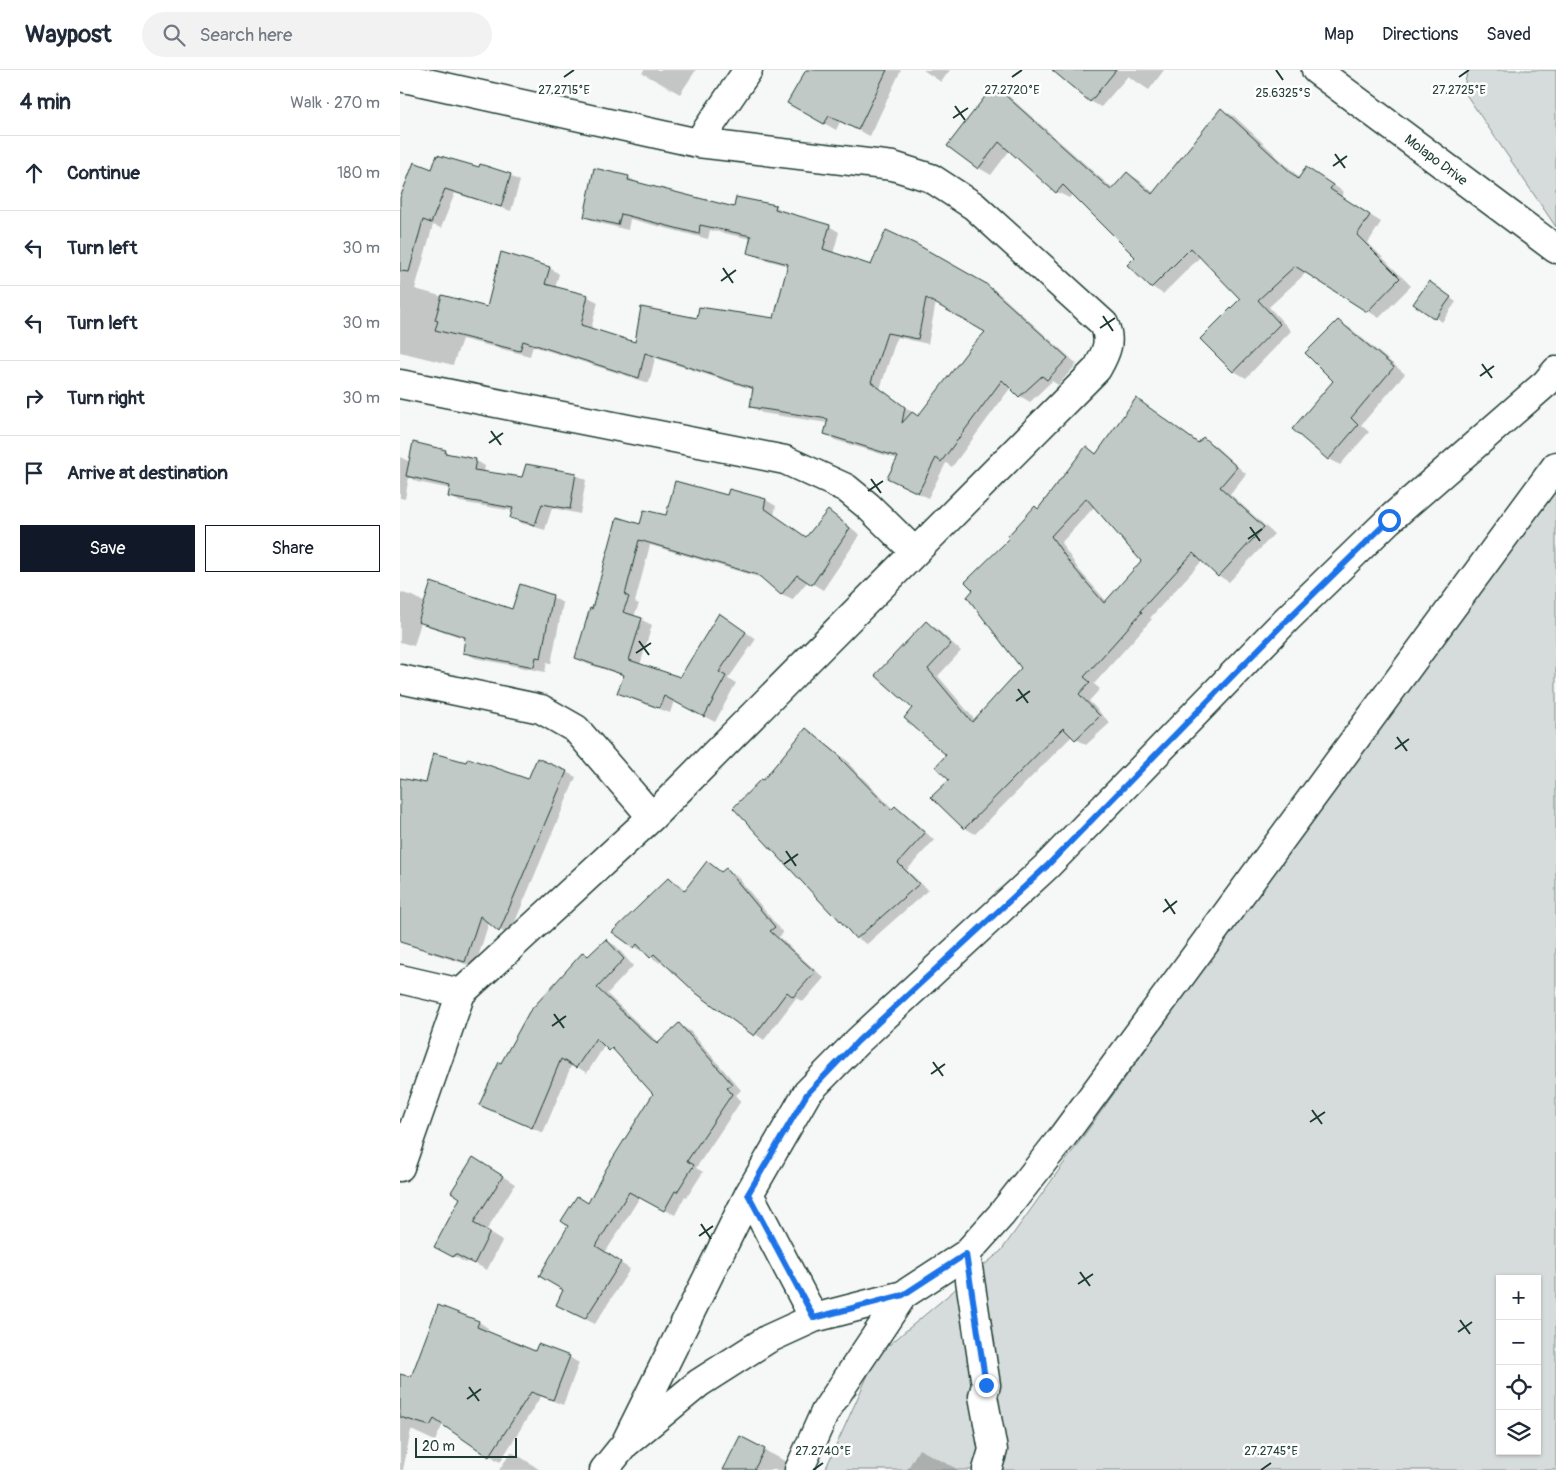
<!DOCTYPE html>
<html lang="en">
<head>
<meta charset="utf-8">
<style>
	:root { --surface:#fff; --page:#f2f2f3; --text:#1f2937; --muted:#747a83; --line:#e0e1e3; --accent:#111827 }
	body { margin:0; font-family:Pangolin,sans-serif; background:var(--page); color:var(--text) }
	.controls { position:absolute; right:15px; bottom:15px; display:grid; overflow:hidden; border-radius:0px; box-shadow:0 1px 4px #0004 }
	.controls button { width:45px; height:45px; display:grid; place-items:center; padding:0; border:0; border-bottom:1px solid var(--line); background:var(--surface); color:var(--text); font:25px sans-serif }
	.scale { position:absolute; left:15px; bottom:12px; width:102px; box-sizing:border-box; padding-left:5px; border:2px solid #1f3d34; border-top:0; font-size:14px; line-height:18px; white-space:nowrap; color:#1f3d34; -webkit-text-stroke:4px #fff; paint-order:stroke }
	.stop { position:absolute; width:15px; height:15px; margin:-11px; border:4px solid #1a73e8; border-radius:50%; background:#fff }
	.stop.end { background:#1a73e8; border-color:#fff; box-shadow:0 1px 5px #0008 }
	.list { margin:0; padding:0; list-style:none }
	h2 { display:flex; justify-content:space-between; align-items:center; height:65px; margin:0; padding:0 20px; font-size:21px }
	h2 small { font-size:16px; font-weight:400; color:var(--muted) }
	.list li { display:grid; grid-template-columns:32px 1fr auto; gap:15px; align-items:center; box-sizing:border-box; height:75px; padding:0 20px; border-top:1px solid var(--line) }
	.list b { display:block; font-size:19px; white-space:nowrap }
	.list em { font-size:16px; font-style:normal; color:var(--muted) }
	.actions { display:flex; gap:10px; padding:15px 20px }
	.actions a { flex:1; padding:11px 0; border:1px solid var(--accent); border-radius:0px; text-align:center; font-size:18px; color:var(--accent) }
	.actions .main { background:var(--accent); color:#fff }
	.icon { flex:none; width:28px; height:28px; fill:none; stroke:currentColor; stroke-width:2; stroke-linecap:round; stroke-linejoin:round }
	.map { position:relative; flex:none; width:1156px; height:1400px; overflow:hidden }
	header { display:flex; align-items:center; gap:30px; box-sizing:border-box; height:70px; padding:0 25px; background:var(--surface); border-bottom:1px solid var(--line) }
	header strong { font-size:24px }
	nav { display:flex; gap:28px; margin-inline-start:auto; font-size:18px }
	.search { width:350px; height:45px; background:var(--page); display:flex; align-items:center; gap:12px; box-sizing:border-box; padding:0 18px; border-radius:28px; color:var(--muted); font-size:19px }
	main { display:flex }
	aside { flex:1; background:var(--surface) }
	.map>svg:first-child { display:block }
	.green { fill:#d6dcdb; stroke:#7a8c88; fill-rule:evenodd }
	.shadow { fill:#0003; fill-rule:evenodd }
	.building { fill:#c0c9c6; stroke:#1f3d34; fill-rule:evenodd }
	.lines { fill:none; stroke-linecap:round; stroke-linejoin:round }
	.minor-casing { stroke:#1f3d34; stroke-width:31 }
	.minor { stroke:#fff; stroke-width:28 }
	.route { stroke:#1a73e8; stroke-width:6 }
	.ticks { fill:none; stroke:#1f3d34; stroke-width:2 }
	.labels { text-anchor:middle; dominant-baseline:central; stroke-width:5; stroke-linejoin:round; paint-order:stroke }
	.street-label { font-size:14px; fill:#1f3d34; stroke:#fff }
	.ticks-label { font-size:12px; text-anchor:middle; fill:#1f3d34; stroke:#fff; stroke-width:5; stroke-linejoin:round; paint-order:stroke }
</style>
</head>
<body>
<header>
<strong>Waypost</strong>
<div class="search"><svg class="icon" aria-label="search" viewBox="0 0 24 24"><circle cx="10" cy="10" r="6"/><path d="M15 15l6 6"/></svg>Search here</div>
<nav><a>Map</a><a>Directions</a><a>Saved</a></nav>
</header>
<main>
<aside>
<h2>4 min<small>Walk · 270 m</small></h2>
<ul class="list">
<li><svg class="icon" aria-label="ahead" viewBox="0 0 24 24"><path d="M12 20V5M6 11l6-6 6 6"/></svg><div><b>Continue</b></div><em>180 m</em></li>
<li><svg class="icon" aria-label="left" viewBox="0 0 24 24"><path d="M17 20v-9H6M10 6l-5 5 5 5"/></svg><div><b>Turn left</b></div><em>30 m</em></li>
<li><svg class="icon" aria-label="left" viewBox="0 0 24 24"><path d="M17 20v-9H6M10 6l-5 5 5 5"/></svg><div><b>Turn left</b></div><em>30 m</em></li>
<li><svg class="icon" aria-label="right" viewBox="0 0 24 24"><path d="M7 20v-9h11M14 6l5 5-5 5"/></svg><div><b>Turn right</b></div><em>30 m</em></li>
<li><svg class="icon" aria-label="arrive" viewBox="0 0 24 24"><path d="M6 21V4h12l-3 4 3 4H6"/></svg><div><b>Arrive at destination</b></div></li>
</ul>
<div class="actions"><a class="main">Save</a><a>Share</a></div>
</aside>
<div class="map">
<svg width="1156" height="1400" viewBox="0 0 1156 1400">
	<rect width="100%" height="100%" fill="#f6f7f7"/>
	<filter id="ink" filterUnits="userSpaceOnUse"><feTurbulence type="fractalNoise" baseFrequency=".02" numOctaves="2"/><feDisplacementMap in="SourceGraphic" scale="10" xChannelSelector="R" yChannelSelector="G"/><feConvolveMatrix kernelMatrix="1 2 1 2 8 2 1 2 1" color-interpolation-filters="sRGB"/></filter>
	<g filter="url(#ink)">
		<path class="green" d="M 1068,0 L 1156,0 L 1156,157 L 1063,20 Z
			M 1156,407 L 1156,1400 L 425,1400 L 477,1285 L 601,1181 ZM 1100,1209 L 1137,1209 L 1137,1381 L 1100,1381 Z"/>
		<path class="shadow" d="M 244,0 L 296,0 L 280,24 L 242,3 Z
			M 407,0 L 501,0 L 470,66 L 440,52 L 436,60 L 389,33 Z
			M 523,0 L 550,0 L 541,12 Z
			M 654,0 L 764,0 L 749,20 L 728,6 L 701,37 L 690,31 Z
			M 594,17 L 606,24 L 713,119 L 728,103 L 739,110 L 754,123 L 822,40 L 834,46 L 900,108 L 918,105 L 944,122 L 941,127 L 981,152 L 968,173 L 1011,216 L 979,248 L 907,202 L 869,237 L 891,261 L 846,308 L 834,301 L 801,269 L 841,229 L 801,186 L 763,224 L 752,217 L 737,187 L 673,124 L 669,128 L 657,122 L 610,80 L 591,105 L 579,98 L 549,76 Z
			M 33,101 L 110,106 L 120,111 L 111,141 L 55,123 L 41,158 L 33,155 L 15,219 L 88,239 L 150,198 L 159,204 L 155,218 L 188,227 L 198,232 L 191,259 L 236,274 L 298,249 L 375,249 L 389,196 L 359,188 L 349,182 L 351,169 L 310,160 L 308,169 L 230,149 L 228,160 L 195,152 L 185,146 L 228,107 L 238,113 L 335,138 L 375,136 L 385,142 L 429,156 L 439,162 L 433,184 L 472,197 L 517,176 L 595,220 L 677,294 L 658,315 L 652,311 L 630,332 L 620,326 L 611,317 L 552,397 L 546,393 L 528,428 L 499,413 L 498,389 L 435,370 L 425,364 L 428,353 L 362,343 L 352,337 L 354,320 L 255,288 L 249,313 L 133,276 L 130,286 L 62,269 L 53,295 L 0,282 L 0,131 ZM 536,232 L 587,261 L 519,347 L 480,319 L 497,267 L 528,274 Z
			M 1035,217 L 1056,232 L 1042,252 L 1015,233 Z
			M 938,251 L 950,258 L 1005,304 L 961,355 L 969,362 L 940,395 L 929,389 Z
			M 736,329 L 799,374 L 803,369 L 814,375 L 846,404 L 830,424 L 874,464 L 829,512 L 819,506 L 802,491 L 750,548 L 752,549 L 694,614 L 700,619 L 689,631 L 710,653 L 686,675 L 672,666 L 575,764 L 565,758 L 548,685 L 514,637 L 526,553 L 537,559 L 561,581 L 538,606 L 575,650 L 623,598 L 639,440 L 686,378 L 697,384 ZM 695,436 L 743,491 L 707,532 L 679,500 L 661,473 Z
			M 45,381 L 53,386 L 75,390 L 85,396 L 84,403 L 123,409 L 127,395 L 176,405 L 186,410 L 180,444 L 152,438 L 145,460 L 121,453 L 111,447 L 113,441 L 60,432 L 50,426 L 51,419 L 17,412 L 9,407 L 5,429 L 0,428 L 0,387 L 10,392 Z
			M 328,426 L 366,430 L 376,436 L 374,445 L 407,468 L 429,442 L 439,448 L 460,465 L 423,520 L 408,511 L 392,530 L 382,524 L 365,509 L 250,475 L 235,532 L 239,534 L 234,546 L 252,555 L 240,595 L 280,608 L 320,545 L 356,569 L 328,609 L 336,613 L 315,652 L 274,631 L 270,643 L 229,628 L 219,622 L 225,606 L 187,594 L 176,588 L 193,540 L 241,455 Z
			M 0,522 L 15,527 L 25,533 L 113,541 L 152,527 L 163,533 L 151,594 L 147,592 L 145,602 L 75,588 L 64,582 L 66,569 L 30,557 L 21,552 L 14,576 L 0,572 Z
			M 406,660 L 416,666 L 450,693 L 449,694 L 493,739 L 495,737 L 505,743 L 534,770 L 507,800 L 528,820 L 467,874 L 457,868 L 364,712 Z
			M 166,702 L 176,707 L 109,866 L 89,852 L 75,897 L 31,883 L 21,878 L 0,838 L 0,710 L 27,714 L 129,710 Z
			M 307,793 L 322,803 L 326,800 L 336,805 L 383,863 L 379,867 L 424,908 L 403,932 L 396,928 L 364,970 L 296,922 L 263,890 L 260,893 L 251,887 L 245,881 L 244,882 L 235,877 L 269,808 L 279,814 L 286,821 Z
			M 206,870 L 216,876 L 233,896 L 207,924 L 259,973 L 279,955 L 290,961 L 341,1020 L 336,1025 L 341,1031 L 296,1098 L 303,1102 L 287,1127 L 285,1126 L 275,1145 L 240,1127 L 205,1183 L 230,1199 L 195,1254 L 167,1240 L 164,1219 L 170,1155 L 189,1135 L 254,1023 L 220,985 L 205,975 L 187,1003 L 172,994 L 143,1063 L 80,1035 L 102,995 L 189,887 Z
			M 86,1096 L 115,1114 L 86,1161 L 102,1171 L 87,1200 L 68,1190 L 66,1193 L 36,1176 Z
			M 38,1237 L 79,1252 L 88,1258 L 87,1262 L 136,1282 L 169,1287 L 179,1293 L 163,1335 L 141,1326 L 100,1392 L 43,1354 L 35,1371 L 11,1360 L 3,1400 L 0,1400 L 0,1305 L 12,1309 Z
			M 341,1368 L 387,1392 L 383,1400 L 324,1400 Z
			M 519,1379 L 559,1400 L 507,1400 Z
			M 111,1382 L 124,1389 L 140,1400 L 99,1400 Z"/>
		<path class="building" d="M 406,0 L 487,0 L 458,60 L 429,46 L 424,54 L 387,33 Z
			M 652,0 L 716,0 L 690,32 Z
			M 594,15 L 711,120 L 727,102 L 752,124 L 821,38 L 898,109 L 906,97 L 933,115 L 930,119 L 970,145 L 957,165 L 1000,208 L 967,242 L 895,196 L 858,230 L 880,254 L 833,302 L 800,269 L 840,229 L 791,178 L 751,218 L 727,195 L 735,187 L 663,115 L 656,123 L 599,72 L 578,99 L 547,76 Z
			M 37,85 L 79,97 L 80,94 L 111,104 L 101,137 L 45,119 L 31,153 L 23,150 L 9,202 L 0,201 L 0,128 L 14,92 L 32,99 Z
			M 194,98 L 229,106 L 228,110 L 334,137 L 336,127 L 376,135 L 375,139 L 430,155 L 423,179 L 471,195 L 486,160 L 518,175 L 585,213 L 668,288 L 647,310 L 642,306 L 619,327 L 602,310 L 541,392 L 536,388 L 518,423 L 487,408 L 498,387 L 424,364 L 428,349 L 350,337 L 353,318 L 245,283 L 239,308 L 123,271 L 120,281 L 35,260 L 38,251 L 35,250 L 42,225 L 87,237 L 101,182 L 150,197 L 145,214 L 188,225 L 181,255 L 235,272 L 241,237 L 297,248 L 299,237 L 374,248 L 388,194 L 347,183 L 351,166 L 300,155 L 299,164 L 221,144 L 218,155 L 184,147 ZM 526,228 L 585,262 L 570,278 L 518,346 L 512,342 L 502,353 L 505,337 L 471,312 L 487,263 L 518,269 Z
			M 1029,211 L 1051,227 L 1035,249 L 1013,234 Z
			M 938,250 L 994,297 L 951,348 L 958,355 L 928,390 L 892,359 L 933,311 L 905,283 Z
			M 736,328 L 798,373 L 803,367 L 837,397 L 820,417 L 864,457 L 818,507 L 793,483 L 740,541 L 742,542 L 684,607 L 690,612 L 679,624 L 700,646 L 675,670 L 663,658 L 564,759 L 531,727 L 549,710 L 535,697 L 546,685 L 504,648 L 512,638 L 475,605 L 526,551 L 551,574 L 528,599 L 572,652 L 621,598 L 567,527 L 573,520 L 565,512 L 609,469 L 607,467 L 635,436 L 638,439 L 686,376 L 696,384 ZM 686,428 L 741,491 L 704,533 L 669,492 L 651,466 Z
			M 13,372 L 46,380 L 45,383 L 76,389 L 74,400 L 122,407 L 126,394 L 176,403 L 170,439 L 142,434 L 135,455 L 110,448 L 113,438 L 48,427 L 50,416 L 6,406 Z
			M 275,411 L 327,425 L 329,419 L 366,429 L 364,438 L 406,467 L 428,440 L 450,458 L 412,515 L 397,505 L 381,525 L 358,505 L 239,470 L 225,525 L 229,527 L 223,542 L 242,548 L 229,590 L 280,607 L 319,543 L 346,562 L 319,602 L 326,606 L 304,647 L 264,626 L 259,638 L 217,623 L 224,605 L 175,588 L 190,538 L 192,539 L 217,447 L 240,454 L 244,440 L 266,445 Z
			M 31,512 L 112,539 L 120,514 L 153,525 L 141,588 L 136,587 L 134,597 L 63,583 L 65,567 L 18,552 Z
			M 406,658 L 441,687 L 440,688 L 491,740 L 495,736 L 525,763 L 498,793 L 519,814 L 456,869 L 433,843 L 432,844 L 333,738 L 361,709 L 363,710 Z
			M 33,683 L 66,692 L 68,688 L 128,709 L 137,688 L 167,701 L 99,862 L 80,846 L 65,892 L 0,872 L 0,708 L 26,713 Z
			M 307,791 L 321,802 L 326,798 L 375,857 L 370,861 L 415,902 L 393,927 L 387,922 L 354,966 L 296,923 L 254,884 L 250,888 L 237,874 L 234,878 L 212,862 L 269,807 L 284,821 Z
			M 206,869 L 224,889 L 197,918 L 257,974 L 279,953 L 332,1014 L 327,1018 L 332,1024 L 287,1091 L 294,1095 L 277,1122 L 275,1121 L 264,1141 L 229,1122 L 196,1176 L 221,1192 L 185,1249 L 156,1235 L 163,1220 L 139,1206 L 168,1156 L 161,1151 L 177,1126 L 188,1133 L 206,1099 L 253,1024 L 212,978 L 209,981 L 196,968 L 176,998 L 161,989 L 132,1058 L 79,1035 L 99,992 L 101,993 L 129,942 L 183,882 L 188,886 Z
			M 73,1087 L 103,1106 L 73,1153 L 90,1162 L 74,1194 L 55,1184 L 53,1187 L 34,1177 L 60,1128 L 51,1122 Z
			M 38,1235 L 79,1251 L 77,1257 L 135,1281 L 138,1274 L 170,1286 L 153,1330 L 131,1322 L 89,1387 L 34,1349 L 30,1356 L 0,1347 L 0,1304 L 11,1307 Z
			M 340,1366 L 365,1379 L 354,1400 L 323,1400 Z"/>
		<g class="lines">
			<defs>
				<path id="minor" d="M 916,0 L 1156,179
					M 0,7 L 298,73 L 493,96 L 531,108 L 574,136 L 704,254 C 712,271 706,283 697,299 L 252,747 L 61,923 L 0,1097
					M 298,73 L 348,0
					M 0,314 L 385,390 L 446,418 L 468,436 L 514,481
					M 0,609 L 141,639 L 176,659 L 252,747
					M 0,909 L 61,923
					M 349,1124 L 414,1248
					M 566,1184 L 586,1315 L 583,1326 L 593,1380 L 587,1400
					M 225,1374 L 349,1124 L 407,1023 L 458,971 L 647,796 L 887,549 L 989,450 L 1146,313 L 1156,301
					M 204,1400 L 225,1374 L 299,1313 L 368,1269 L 414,1248 L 503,1225 L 566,1184 L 601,1145 L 663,1066 L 1156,396
					M 399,1400 L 425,1342 L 503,1225"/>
			</defs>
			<use href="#minor" class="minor-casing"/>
			<use href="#minor" class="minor"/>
		</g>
	</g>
	<g class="lines" filter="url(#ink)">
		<path class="route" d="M 586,1315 L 566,1184 L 503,1225 L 414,1248 L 348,1124 L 407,1024 L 458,971 L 647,796 L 887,550 L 989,450"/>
	</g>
	<path class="ticks" d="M 876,0 L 883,10M 164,7 L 174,0M 612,7 L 622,0M 1059,7 L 1069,0M 555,36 L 565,50M 553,48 L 568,38M 935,84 L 945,98M 933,96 L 947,86M 323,198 L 333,213M 321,211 L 336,200M 703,246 L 713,261M 700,258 L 715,248M 1082,294 L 1092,308M 1080,306 L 1094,296M 91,361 L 101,375M 89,373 L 103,363M 471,409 L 481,423M 468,421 L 483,411M 850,457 L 860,471M 848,469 L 862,459M 239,571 L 249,585M 236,583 L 251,573M 618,619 L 628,633M 616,631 L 630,621M 997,667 L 1007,681M 995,679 L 1009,669M 386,781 L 396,796M 384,794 L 398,784M 765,829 L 775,844M 763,842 L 777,831M 154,944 L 164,958M 152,956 L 166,946M 533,992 L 543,1006M 531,1004 L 545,994M 912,1040 L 922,1054M 910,1052 L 925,1042M 301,1154 L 311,1169M 299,1166 L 313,1156M 680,1202 L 690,1216M 678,1214 L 693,1204M 1060,1250 L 1070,1264M 1058,1262 L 1072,1252M 69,1317 L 79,1331M 67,1329 L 81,1319M 413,1400 L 423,1393M 861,1400 L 871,1393"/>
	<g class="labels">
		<g class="street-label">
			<text transform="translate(1036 90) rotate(37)">Molapo Drive</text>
		</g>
	</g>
	<g class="ticks-label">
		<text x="1059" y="24">27.2725°E</text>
		<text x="164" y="24">27.2715°E</text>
		<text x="612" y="24">27.2720°E</text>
		<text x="883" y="27">25.6325°S</text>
		<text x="423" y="1385">27.2740°E</text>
		<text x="871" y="1385">27.2745°E</text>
	</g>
</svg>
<div class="controls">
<button>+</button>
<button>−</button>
<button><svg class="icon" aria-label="locate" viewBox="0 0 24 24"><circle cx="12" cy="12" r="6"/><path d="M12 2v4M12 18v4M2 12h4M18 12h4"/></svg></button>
<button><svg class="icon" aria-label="layers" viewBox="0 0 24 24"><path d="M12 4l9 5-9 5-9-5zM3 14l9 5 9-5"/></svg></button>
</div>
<div class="scale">20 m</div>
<div class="stop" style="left:989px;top:450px"></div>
<div class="stop end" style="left:586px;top:1315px"></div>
</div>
</main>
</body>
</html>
